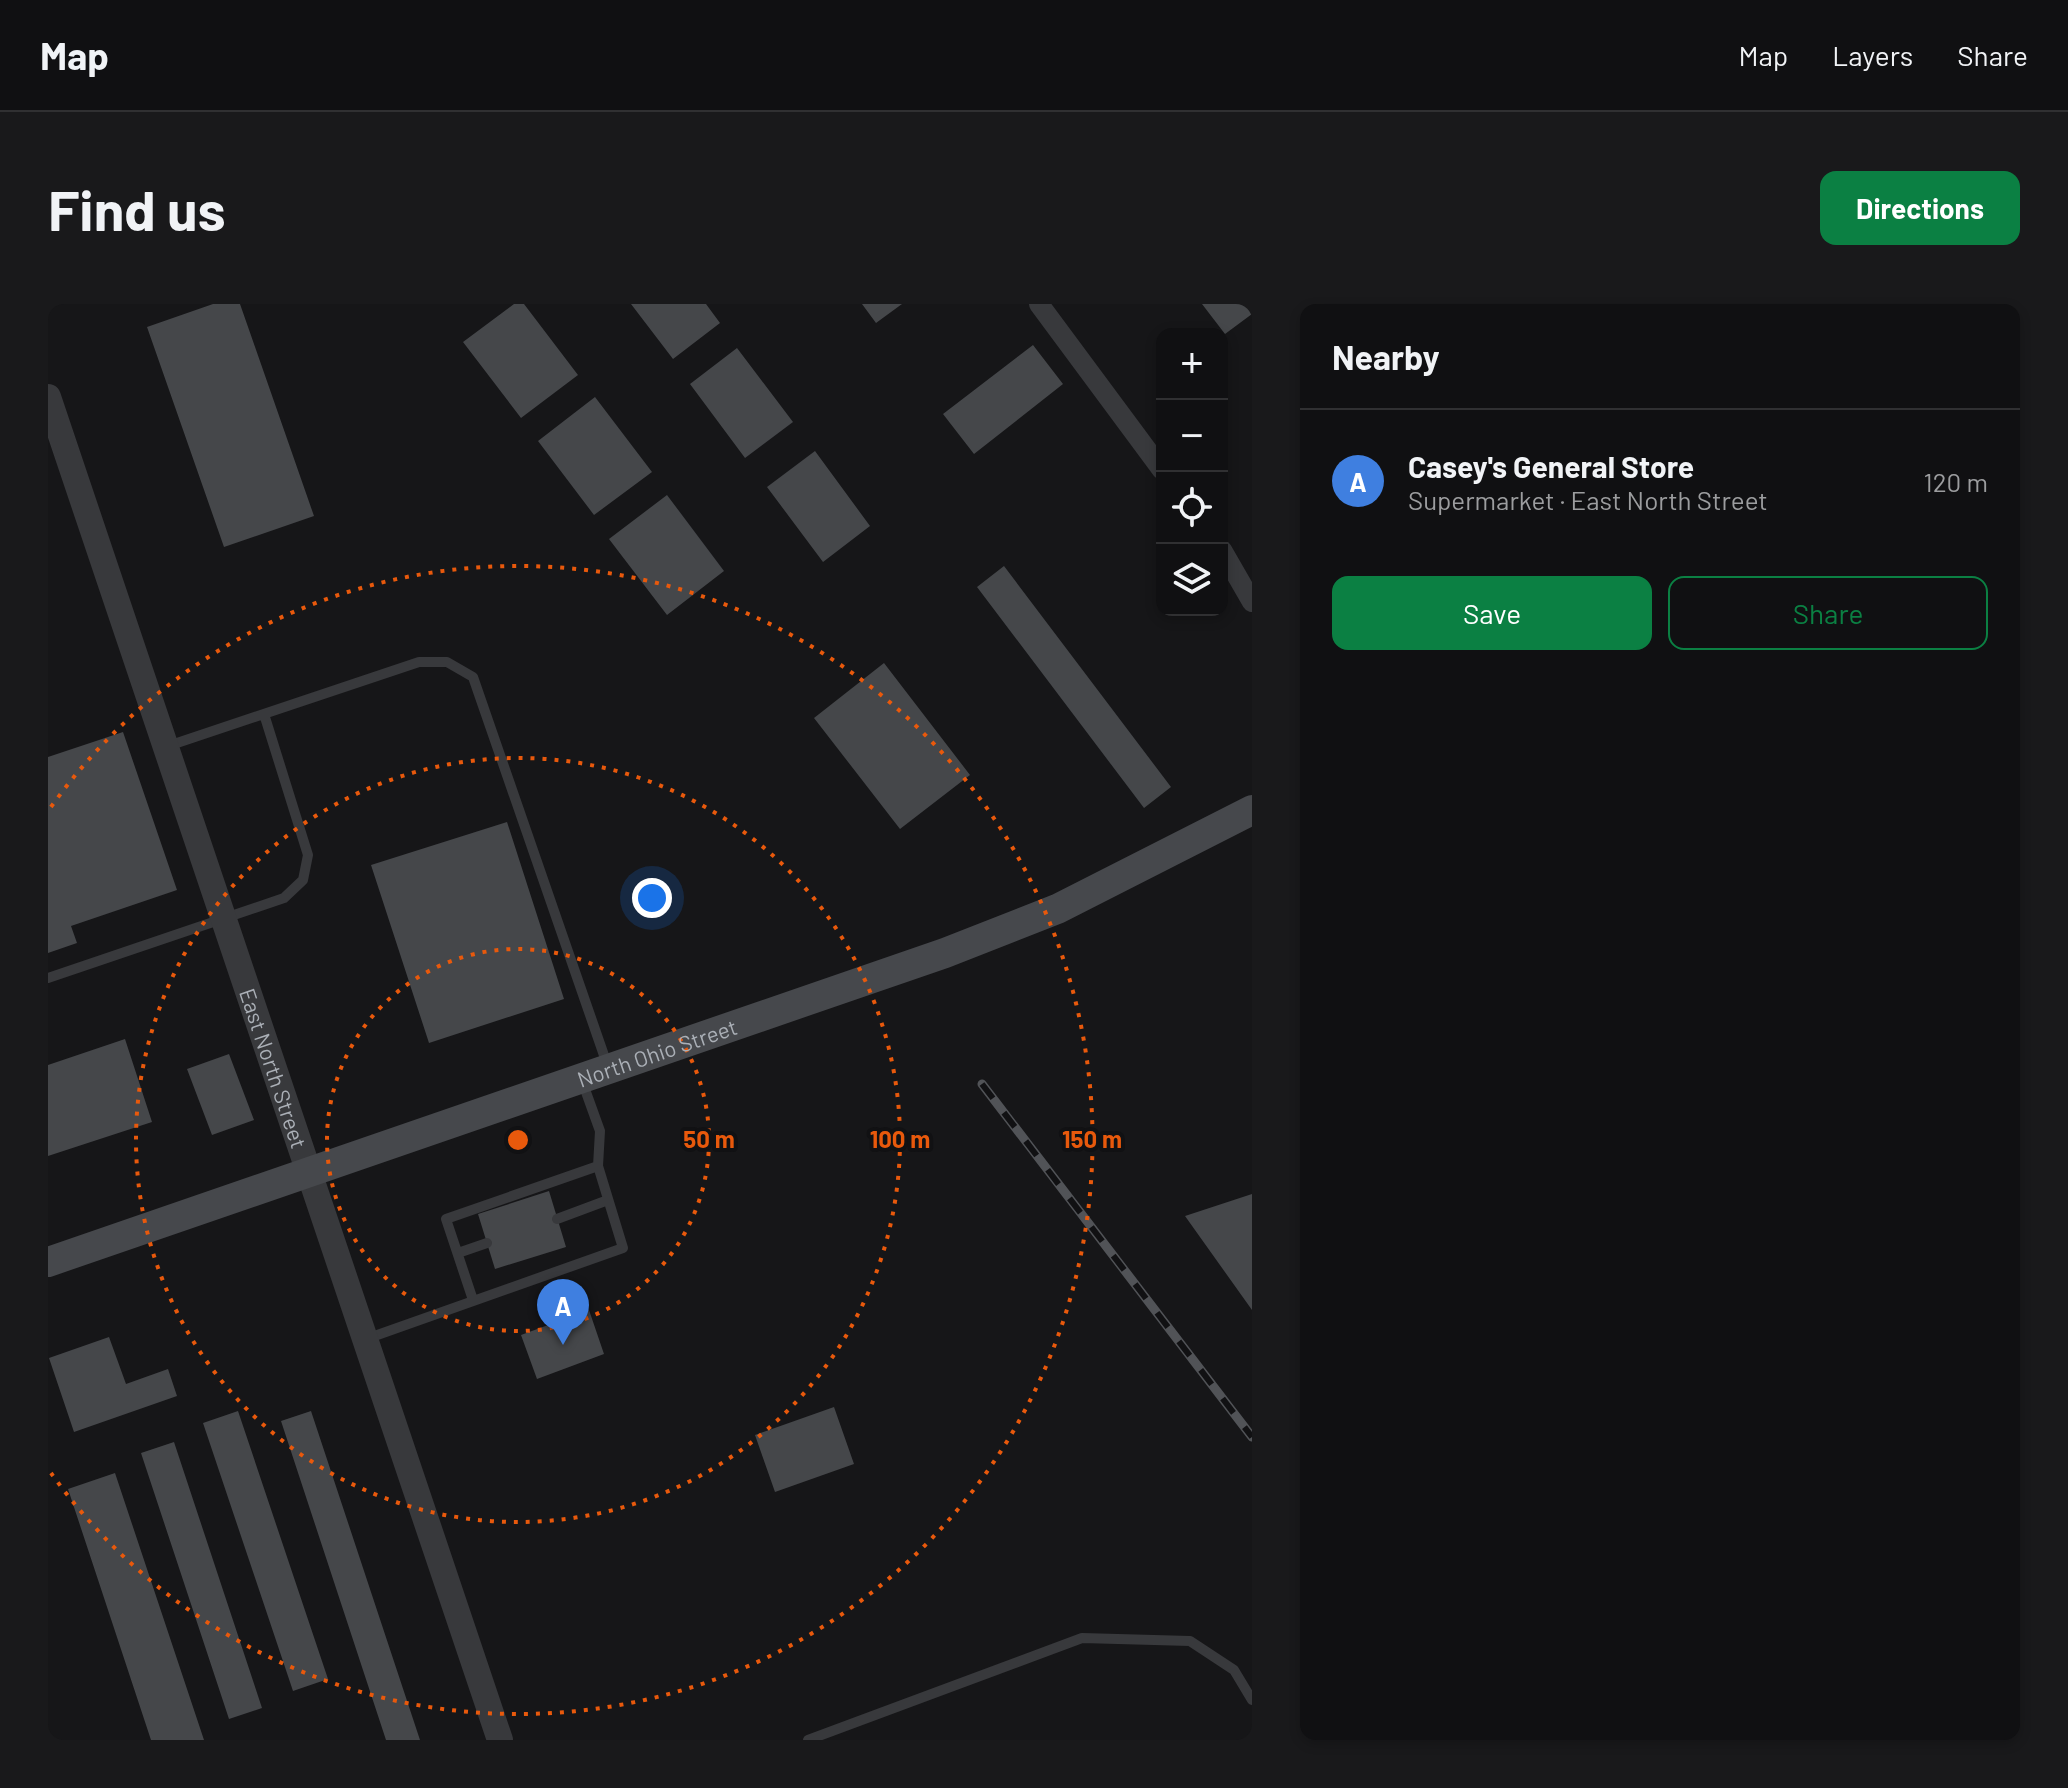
<!DOCTYPE html>
<html lang="en">
<head>
<meta charset="utf-8">
<style>
	:root { --surface:#101012; --page:#19191b; --text:#f1f3f6; --muted:#9c9d9f; --line:#303032; --accent:#0b8043 }
	body { margin:0; font-family:Barlow,sans-serif; background:var(--page); color:var(--text) }
	.controls { position:absolute; right:24px; top:24px; display:grid; overflow:hidden; border-radius:16px; box-shadow:0 4px 12px #0003 }
	.controls button { width:72px; height:72px; display:grid; place-items:center; padding:0; border:0; border-bottom:2px solid var(--line); background:var(--surface); color:var(--text); font:40px sans-serif }
	.you { position:absolute; left:604px; top:594px; width:28px; height:28px; margin:-20px; border:6px solid #fff; border-radius:50%; background:#1a73e8; box-shadow:0 0 0 12px #1a73e833 }
	.badge { display:grid; place-items:center; width:52px; height:52px; border-radius:50%; background:var(--accent); color:#fff; font-size:26px; font-weight:700 }
	.pin { position:absolute; translate:-50% -66px; filter:drop-shadow(0 2px 4px #0008) }
	.pin::after { content:''; position:absolute; top:42px; width:28px; height:24px; background:inherit; clip-path:polygon(0 0,100% 0,50% 100%) }
	.list { margin:0; padding:0; list-style:none }
	h2 { display:flex; justify-content:space-between; align-items:center; height:104px; margin:0; padding:0 32px; font-size:34px }
	h2 small { font-size:26px; font-weight:400; color:var(--muted) }
	.list li { display:grid; grid-template-columns:52px 1fr auto; gap:24px; align-items:center; box-sizing:border-box; height:144px; padding:0 32px; border-top:2px solid var(--line) }
	.list b { display:block; font-size:30px; white-space:nowrap }
	.list p { margin:0; font-size:26px; white-space:nowrap; color:var(--muted) }
	.list em { font-size:26px; font-style:normal; color:var(--muted) }
	.actions { display:flex; gap:16px; padding:24px 32px }
	.actions a { flex:1; padding:18px 0; border:2px solid var(--accent); border-radius:16px; text-align:center; font-size:28px; color:var(--accent) }
	.actions .main { background:var(--accent); color:#fff }
	.icon { flex:none; width:44px; height:44px; fill:none; stroke:currentColor; stroke-width:2; stroke-linecap:round; stroke-linejoin:round }
	.map { position:relative; flex:none; width:1204px; height:1436px; overflow:hidden; border-radius:16px }
	header { display:flex; align-items:center; gap:48px; box-sizing:border-box; height:112px; padding:0 40px; background:var(--surface); border-bottom:2px solid var(--line) }
	header strong { font-size:38px }
	nav { display:flex; gap:44px; margin-inline-start:auto; font-size:28px }
	.intro { display:flex; align-items:center; justify-content:space-between; box-sizing:border-box; height:192px; padding:0 48px }
	h1 { margin:0; font-size:56px }
	.button { padding:20px 36px; border-radius:16px; background:var(--accent); color:#fff; font-size:28px; font-weight:700 }
	main { display:flex; gap:48px; padding:0 48px }
	aside { flex:1; background:var(--surface); border-radius:16px; box-shadow:0 4px 12px #0003 }
	.map>svg:first-child { display:block }
	.building { fill:#45474a }
	.lines { fill:none; stroke-linecap:round; stroke-linejoin:round }
	.service { stroke:#38393c; stroke-width:10 }
	.minor { stroke:#38393c; stroke-width:20 }
	.tertiary { stroke:#38393c; stroke-width:26 }
	.secondary { stroke:#46484c; stroke-width:30 }
	.rail-casing { stroke:#515357; stroke-width:9 }
	.rail { stroke:#111113; stroke-width:6; stroke-dasharray:18; stroke-linecap:butt }
	.ring { fill:none; stroke:#e8590c; stroke-width:4; stroke-dasharray:4 8 }
	.labels { text-anchor:middle; dominant-baseline:central; stroke-width:8; stroke-linejoin:round; paint-order:stroke }
	.street-label { font-size:22px; fill:#aaafb6; stroke:#111113 }
	.centre { fill:#e8590c; stroke:#111113; stroke-width:4 }
	.ring-label { font-size:24px; text-anchor:middle; font-weight:bold; fill:#e8590c; stroke:#111113; stroke-width:8; stroke-linejoin:round; paint-order:stroke }
</style>
</head>
<body>
<header>
<strong>Map</strong>
<nav><a>Map</a><a>Layers</a><a>Share</a></nav>
</header>
<div class="intro"><h1>Find us</h1><a class="button">Directions</a></div>
<main>
<div class="map">
<svg width="1204" height="1436" viewBox="0 0 1204 1436">
	<rect width="100%" height="100%" fill="#161618"/>
	<path class="building" d="M 165,0 L 192,0 L 266,212 L 176,243 L 99,23 Z
		M 466,0 L 476,0 L 530,71 L 473,114 L 415,38 Z
		M 583,0 L 658,0 L 672,19 L 625,55 Z
		M 814,0 L 854,0 L 828,19 Z
		M 1154,0 L 1204,0 L 1204,10 L 1177,30 Z
		M 985,41 L 1015,80 L 926,150 L 895,110 Z
		M 689,44 L 745,118 L 697,154 L 642,80 Z
		M 547,93 L 604,168 L 546,211 L 490,137 Z
		M 767,147 L 822,222 L 775,258 L 719,183 Z
		M 619,191 L 676,267 L 619,311 L 561,235 Z
		M 956,262 L 1123,483 L 1096,504 L 929,283 Z
		M 836,359 L 922,471 L 852,525 L 766,414 Z
		M 75,428 L 129,586 L 23,622 L 29,639 L 0,649 L 0,453 Z
		M 459,518 L 516,695 L 381,739 L 323,561 Z
		M 77,735 L 104,818 L 0,852 L 0,761 Z
		M 181,750 L 206,816 L 164,831 L 139,765 Z
		M 501,887 L 518,943 L 447,965 L 430,910 Z
		M 1204,890 L 1204,1006 L 1137,912 Z
		M 541,1006 L 556,1050 L 489,1075 L 473,1031 Z
		M 61,1033 L 78,1080 L 120,1065 L 129,1092 L 26,1128 L 1,1054 Z
		M 786,1103 L 806,1160 L 727,1188 L 707,1131 Z
		M 190,1107 L 280,1375 L 245,1387 L 155,1119 Z
		M 263,1107 L 372,1436 L 338,1436 L 233,1117 Z
		M 126,1138 L 214,1404 L 181,1415 L 93,1149 Z
		M 67,1169 L 156,1436 L 103,1436 L 20,1185 Z"/>
	<g class="lines">
		<path class="service" d="M 120,442 L 371,358 L 399,358 L 425,373 L 559,760
			M 0,674 L 236,594 L 255,576 L 260,551 L 216,410
			M 509,915 L 560,896
			M 410,949 L 439,939
			M 425,996 L 398,915 L 550,862
			M 318,1035 L 575,944 L 550,862 L 552,827 L 534,777
			M 760,1436 L 1034,1334 L 1142,1337 L 1186,1366 L 1204,1396"/>
		<path class="minor" d="M 991,0 L 1114,166
			M 1174,246 L 1204,298"/>
		<path class="tertiary" id="s1" d="M 0,93 L 452,1436"/>
		<path class="secondary" id="s2" d="M 0,958 L 897,649 L 1009,605 L 1204,506"/>
		<defs>
			<path id="rail" d="M 934,780 L 1204,1133"/>
		</defs>
		<use href="#rail" class="rail-casing"/>
		<use href="#rail" class="rail"/>
	</g>
	<g class="ring">
		<circle cx="470" cy="836" r="191"/>
		<circle cx="470" cy="836" r="382"/>
		<path d="M3 503A574 574 0 1 1 3 1169"/>
	</g>
	<g class="labels">
		<g class="street-label">
			<text stroke="none"><textPath href="#s2" startOffset="644">North Ohio Street</textPath></text>
			<text stroke="none"><textPath href="#s1" startOffset="708">East North Street</textPath></text>
		</g>
	</g>
	<circle cx="470" cy="836" r="12" class="centre"/>
	<g class="ring-label">
		<text x="661" y="844">50 m</text>
		<text x="852" y="844">100 m</text>
		<text x="1044" y="844">150 m</text>
	</g>
</svg>
<div class="controls">
<button>+</button>
<button>−</button>
<button><svg class="icon" aria-label="locate" viewBox="0 0 24 24"><circle cx="12" cy="12" r="6"/><path d="M12 2v4M12 18v4M2 12h4M18 12h4"/></svg></button>
<button><svg class="icon" aria-label="layers" viewBox="0 0 24 24"><path d="M12 4l9 5-9 5-9-5zM3 14l9 5 9-5"/></svg></button>
</div>
<div class="you"></div>
<div class="pin badge" style="left:515px;top:1041px;background:#3f7fe0">A</div>
</div>
<aside>
<h2>Nearby<small></small></h2>
<ul class="list">
<li><span class="badge" style="background:#3f7fe0">A</span><div><b>Casey's General Store</b><p>Supermarket · East North Street</p></div><em>120 m</em></li>
</ul>
<div class="actions"><a class="main">Save</a><a>Share</a></div>
</aside>
</main>
</body>
</html>
